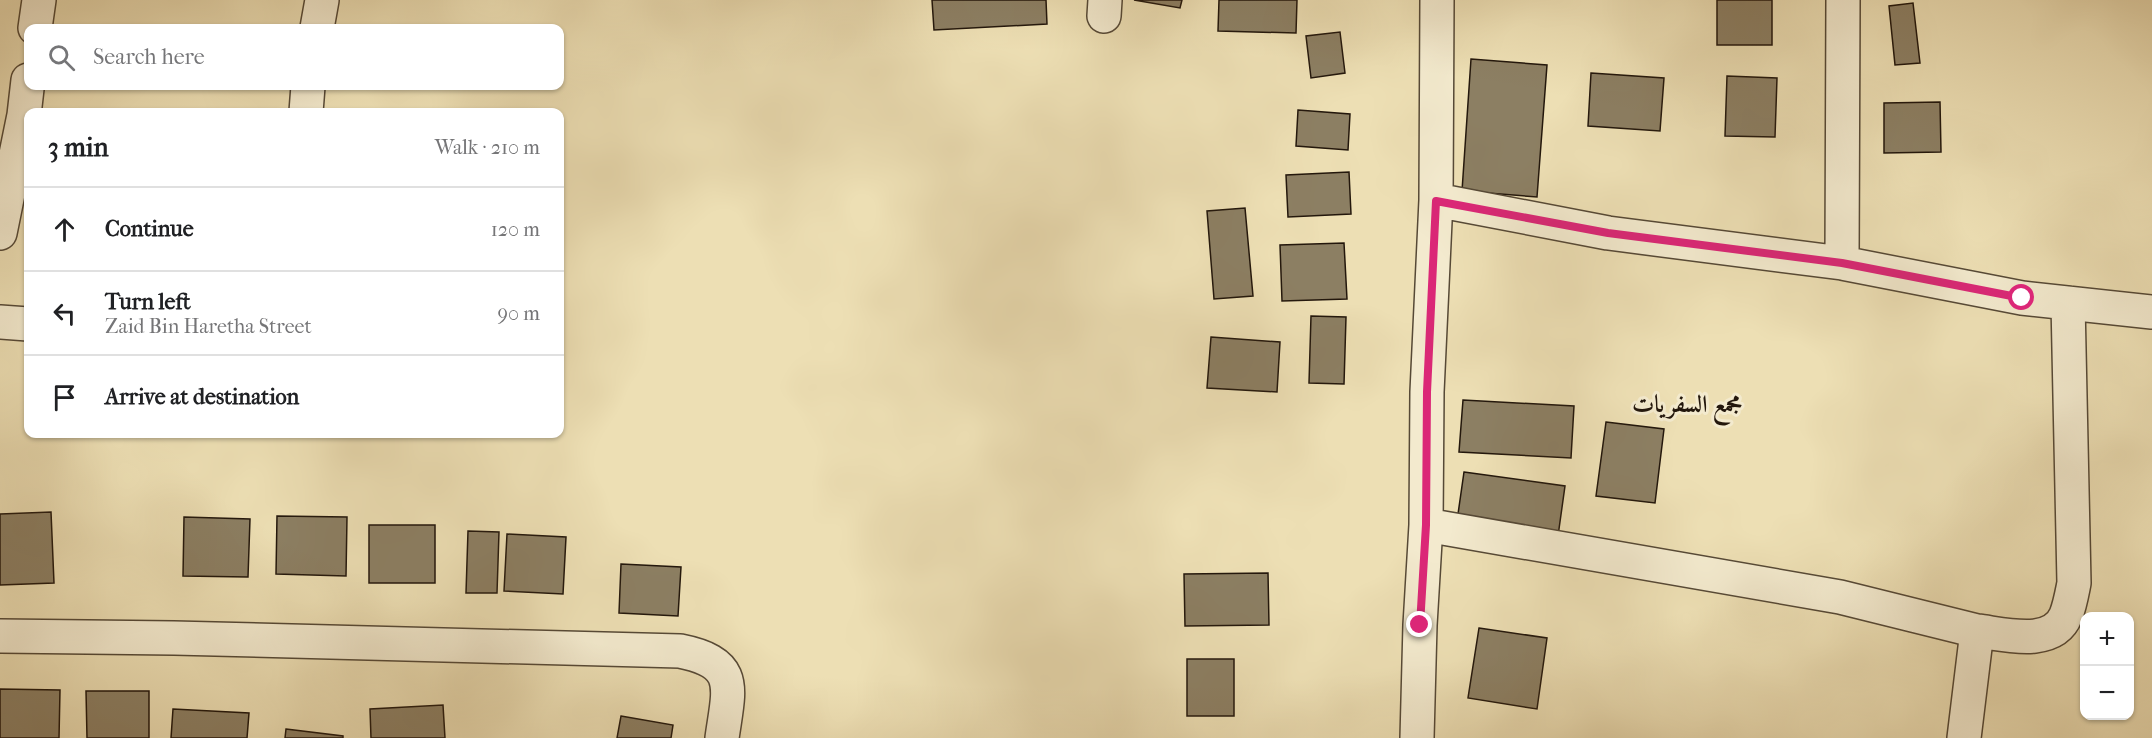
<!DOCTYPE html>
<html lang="en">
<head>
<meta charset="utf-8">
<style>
	:root { --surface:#fff; --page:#f2f2f2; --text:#202124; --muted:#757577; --line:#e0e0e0 }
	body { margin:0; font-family:"IM FELL French Canon",Amiri,serif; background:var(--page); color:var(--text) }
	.controls { position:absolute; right:18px; bottom:18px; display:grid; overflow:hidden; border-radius:12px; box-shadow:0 2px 4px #0004 }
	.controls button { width:54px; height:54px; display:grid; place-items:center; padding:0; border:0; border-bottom:2px solid var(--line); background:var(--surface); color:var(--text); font:30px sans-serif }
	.stop { position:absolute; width:18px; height:18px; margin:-14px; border:4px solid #db2777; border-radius:50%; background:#fff }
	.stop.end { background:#db2777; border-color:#fff; box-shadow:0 2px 6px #0008 }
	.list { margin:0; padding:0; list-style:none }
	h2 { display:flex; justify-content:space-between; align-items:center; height:78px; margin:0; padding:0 24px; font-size:26px }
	h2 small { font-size:20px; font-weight:400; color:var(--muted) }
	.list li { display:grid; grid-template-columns:39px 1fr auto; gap:18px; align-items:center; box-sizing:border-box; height:84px; padding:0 24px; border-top:2px solid var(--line) }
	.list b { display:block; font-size:22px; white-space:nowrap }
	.list p { margin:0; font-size:20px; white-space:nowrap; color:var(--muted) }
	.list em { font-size:20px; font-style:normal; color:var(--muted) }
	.icon { flex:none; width:33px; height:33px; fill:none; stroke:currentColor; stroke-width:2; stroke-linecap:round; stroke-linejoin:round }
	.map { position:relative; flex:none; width:2152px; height:738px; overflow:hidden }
	.search { position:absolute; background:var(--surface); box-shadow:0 2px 4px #0004; left:24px; top:24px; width:540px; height:66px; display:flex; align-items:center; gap:15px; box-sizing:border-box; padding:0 21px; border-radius:12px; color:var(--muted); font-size:22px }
	.panel { position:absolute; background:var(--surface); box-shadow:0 2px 4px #0004; left:24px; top:108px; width:540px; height:330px; border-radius:12px }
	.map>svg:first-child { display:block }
	.building { fill:#8c7f63; stroke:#23170c; stroke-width:1.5 }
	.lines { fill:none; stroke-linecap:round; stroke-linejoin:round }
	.minor-casing { stroke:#564936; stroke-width:36 }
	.minor { stroke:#f3eace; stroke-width:33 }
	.route { stroke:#db2777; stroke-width:8 }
	.labels { text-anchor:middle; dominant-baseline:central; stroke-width:6; stroke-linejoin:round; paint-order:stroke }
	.neighbourhood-label { font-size:24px; font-weight:bold; fill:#23170c; stroke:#f3eace }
</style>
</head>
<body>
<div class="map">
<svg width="2152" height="738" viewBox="0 0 2152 738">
	<rect width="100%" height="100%" fill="#eddfb4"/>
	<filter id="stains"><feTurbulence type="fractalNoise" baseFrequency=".00333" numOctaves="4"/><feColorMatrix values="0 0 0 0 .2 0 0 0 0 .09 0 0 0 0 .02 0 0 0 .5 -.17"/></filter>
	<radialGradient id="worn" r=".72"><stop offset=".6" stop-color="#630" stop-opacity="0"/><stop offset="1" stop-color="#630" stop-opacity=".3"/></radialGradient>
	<path class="building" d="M 932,0 L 1046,0 L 1047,24 L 934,30 Z
		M 1134,0 L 1182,0 L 1180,8 Z
		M 1219,0 L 1297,0 L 1296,33 L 1218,31 Z
		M 1717,0 L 1772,0 L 1772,45 L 1717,45 Z
		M 1913,3 L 1920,63 L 1895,65 L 1889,6 Z
		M 1340,32 L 1345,73 L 1311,78 L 1306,36 Z
		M 1471,59 L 1547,65 L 1537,197 L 1462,191 Z
		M 1591,73 L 1664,78 L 1660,131 L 1588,126 Z
		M 1727,76 L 1777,78 L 1775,137 L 1725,136 Z
		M 1940,102 L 1941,152 L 1884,153 L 1884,103 Z
		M 1298,110 L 1350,114 L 1348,150 L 1296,146 Z
		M 1349,172 L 1351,214 L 1288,217 L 1286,175 Z
		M 1245,208 L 1253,296 L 1214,299 L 1207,211 Z
		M 1344,243 L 1347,299 L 1282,301 L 1280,245 Z
		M 1311,316 L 1346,317 L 1344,384 L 1309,383 Z
		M 1211,337 L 1280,342 L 1277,392 L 1207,388 Z
		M 1463,400 L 1574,406 L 1571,458 L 1459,452 Z
		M 1606,422 L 1664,429 L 1655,503 L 1596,496 Z
		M 1464,472 L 1565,486 L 1558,536 L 1457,521 Z
		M 51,512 L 54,583 L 0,585 L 0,514 Z
		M 277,516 L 347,517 L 346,576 L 276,574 Z
		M 184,517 L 250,519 L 248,577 L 183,576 Z
		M 369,525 L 435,525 L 435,583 L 369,583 Z
		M 468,531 L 499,532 L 497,593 L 466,593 Z
		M 507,534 L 566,537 L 563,594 L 504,591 Z
		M 621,564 L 681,567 L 678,616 L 619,613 Z
		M 1268,573 L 1269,625 L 1185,626 L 1184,574 Z
		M 1479,628 L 1547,638 L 1537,709 L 1468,698 Z
		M 1187,659 L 1234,659 L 1234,716 L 1187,716 Z
		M 0,689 L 60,690 L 59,738 L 0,738 Z
		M 86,691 L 149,691 L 149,738 L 87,738 Z
		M 443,705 L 445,738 L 371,738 L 370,709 Z
		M 173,709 L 249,713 L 247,738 L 171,738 Z
		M 621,716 L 673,725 L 671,738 L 617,738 Z
		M 286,729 L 343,736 L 343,738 L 285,738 Z"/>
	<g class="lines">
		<defs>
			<path id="minor" d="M 1104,16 L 1105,0
				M 35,28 L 39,0
				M 317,28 L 322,0
				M 306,112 L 308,86
				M 1436,200 L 1608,233 L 1842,263 L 2022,298 L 2152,312
				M 0,233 L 24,115 L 28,80
				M 1842,263 L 1843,0
				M 0,322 L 28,324
				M 1426,525 L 1840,597 L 1977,631 L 1964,738
				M 1977,631 C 2004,634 2053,648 2066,615 C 2070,605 2072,593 2074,583 L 2068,303
				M 0,636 L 174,638 L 680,651 C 740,663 729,688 722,738
				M 1417,738 L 1420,625 L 1426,525 L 1427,392 L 1436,200 L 1437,0"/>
		</defs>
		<use href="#minor" class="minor-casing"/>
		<use href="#minor" class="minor"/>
	</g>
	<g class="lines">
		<path class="route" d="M 1420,625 L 1426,525 L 1427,392 L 1436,201 L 1608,233 L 1842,263 L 2022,298"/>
	</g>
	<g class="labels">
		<g class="neighbourhood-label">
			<text x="1687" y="404">مجمع السفريات</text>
		</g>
	</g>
	<rect width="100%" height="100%" filter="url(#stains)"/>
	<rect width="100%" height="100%" fill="url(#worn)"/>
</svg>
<div class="controls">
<button>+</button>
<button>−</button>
</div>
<div class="stop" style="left:2022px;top:298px"></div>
<div class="stop end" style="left:1420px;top:625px"></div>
<div class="search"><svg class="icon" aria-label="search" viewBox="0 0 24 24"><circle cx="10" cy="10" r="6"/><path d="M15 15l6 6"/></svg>Search here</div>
<section class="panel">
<h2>3 min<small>Walk · 210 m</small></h2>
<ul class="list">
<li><svg class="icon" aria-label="ahead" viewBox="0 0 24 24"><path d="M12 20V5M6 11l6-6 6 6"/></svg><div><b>Continue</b></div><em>120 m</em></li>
<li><svg class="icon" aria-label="left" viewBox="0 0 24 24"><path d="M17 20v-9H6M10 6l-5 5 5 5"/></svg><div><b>Turn left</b><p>Zaid Bin Haretha Street</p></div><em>90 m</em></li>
<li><svg class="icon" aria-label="arrive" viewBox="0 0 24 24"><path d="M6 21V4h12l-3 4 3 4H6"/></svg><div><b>Arrive at destination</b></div></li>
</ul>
</section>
</div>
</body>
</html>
